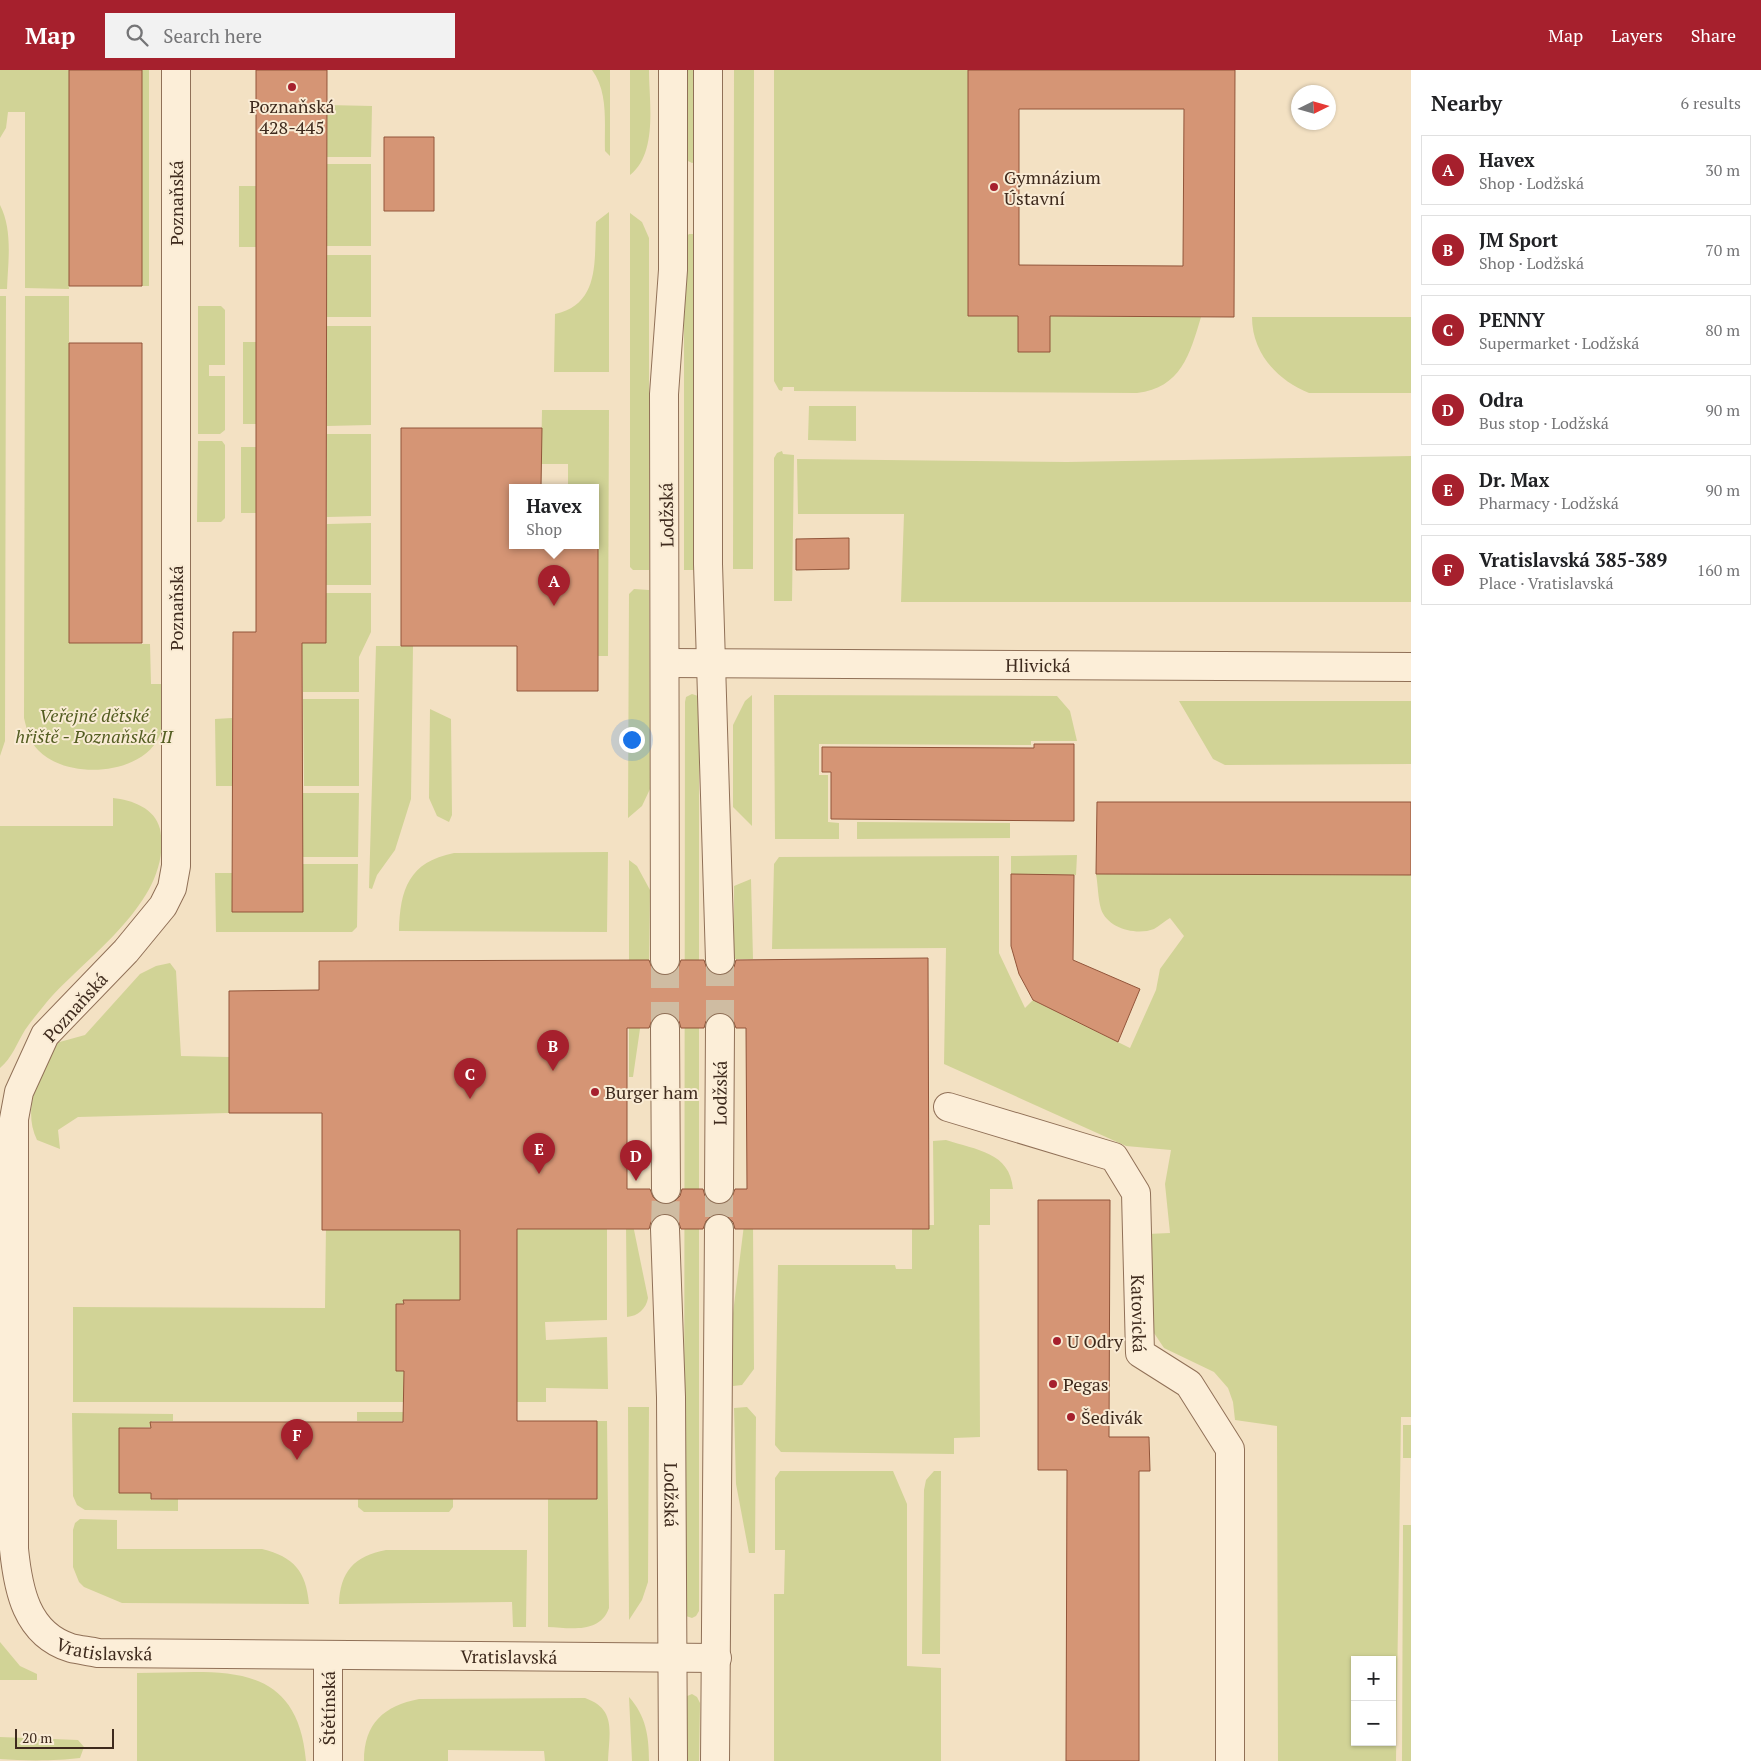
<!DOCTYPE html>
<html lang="en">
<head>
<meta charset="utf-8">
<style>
	:root { --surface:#fff; --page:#f2f2f2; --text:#202124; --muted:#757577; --line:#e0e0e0; --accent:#a6202d }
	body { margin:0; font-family:"PT Serif",serif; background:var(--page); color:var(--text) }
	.controls { position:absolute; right:15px; bottom:15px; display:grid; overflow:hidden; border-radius:0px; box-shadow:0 1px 4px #0004 }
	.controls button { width:45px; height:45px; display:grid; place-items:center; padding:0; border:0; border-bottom:1px solid var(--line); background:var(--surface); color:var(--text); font:25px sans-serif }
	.compass { position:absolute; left:1291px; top:15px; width:45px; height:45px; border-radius:50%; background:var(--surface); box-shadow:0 1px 4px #0004; rotate:85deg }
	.scale { position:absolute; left:15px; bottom:12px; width:99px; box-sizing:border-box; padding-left:5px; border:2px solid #3e2a1d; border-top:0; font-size:14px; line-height:18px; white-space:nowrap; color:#3e2a1d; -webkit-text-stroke:4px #f9ebd4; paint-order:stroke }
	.you { position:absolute; left:631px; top:669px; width:18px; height:18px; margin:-12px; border:4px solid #fff; border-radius:50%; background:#1a73e8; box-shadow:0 0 0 8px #1a73e833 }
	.badge { display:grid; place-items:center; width:32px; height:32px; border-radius:50%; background:var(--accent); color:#fff; font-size:16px; font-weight:700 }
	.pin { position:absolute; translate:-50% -41px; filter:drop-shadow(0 1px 2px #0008) }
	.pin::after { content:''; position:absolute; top:26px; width:18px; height:15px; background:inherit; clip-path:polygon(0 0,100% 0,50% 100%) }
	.popup { position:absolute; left:509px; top:414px; width:90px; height:65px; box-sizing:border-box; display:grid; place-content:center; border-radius:0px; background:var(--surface); filter:drop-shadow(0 1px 4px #0005); font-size:16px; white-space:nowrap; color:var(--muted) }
	.popup b { font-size:19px; color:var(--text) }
	.popup::after { content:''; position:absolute; left:50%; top:100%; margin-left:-10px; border:10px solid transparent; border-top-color:var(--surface) }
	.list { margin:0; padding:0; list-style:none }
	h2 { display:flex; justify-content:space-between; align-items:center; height:65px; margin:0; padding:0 20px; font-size:21px }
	h2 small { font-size:16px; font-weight:400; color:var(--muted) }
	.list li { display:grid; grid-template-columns:32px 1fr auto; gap:15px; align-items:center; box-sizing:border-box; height:70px; margin:0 10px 10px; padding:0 10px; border:1px solid var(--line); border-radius:0px }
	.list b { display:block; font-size:19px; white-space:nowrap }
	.list p { margin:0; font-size:16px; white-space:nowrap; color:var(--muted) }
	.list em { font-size:16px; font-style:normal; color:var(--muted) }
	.icon { flex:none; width:28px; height:28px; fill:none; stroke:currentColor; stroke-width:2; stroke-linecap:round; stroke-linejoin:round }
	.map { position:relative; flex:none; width:1411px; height:1691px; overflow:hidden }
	header { display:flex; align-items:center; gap:30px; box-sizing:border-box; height:70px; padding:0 25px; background:var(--accent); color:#fff }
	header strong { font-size:24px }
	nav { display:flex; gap:28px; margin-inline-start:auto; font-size:18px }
	.search { width:350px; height:45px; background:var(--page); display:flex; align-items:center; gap:12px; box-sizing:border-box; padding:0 18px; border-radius:0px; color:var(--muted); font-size:19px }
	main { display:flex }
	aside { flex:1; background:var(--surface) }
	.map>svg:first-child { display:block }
	.green { fill:#d1d396; fill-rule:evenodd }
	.building { fill:#d59575; stroke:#92553a; fill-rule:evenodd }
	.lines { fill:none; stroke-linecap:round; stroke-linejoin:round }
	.minor-tunnel { stroke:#cfbca2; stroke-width:28; stroke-dasharray:28 14; stroke-linecap:butt }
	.minor-casing { stroke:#907057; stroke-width:30 }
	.minor { stroke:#fceed8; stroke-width:28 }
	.poi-dot { fill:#a6202d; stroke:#f9ebd4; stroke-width:2 }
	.labels { text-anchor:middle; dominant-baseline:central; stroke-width:4; stroke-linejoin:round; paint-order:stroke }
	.poi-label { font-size:18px; fill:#3e2a1d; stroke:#f9ebd4; text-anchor:start }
	.street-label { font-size:18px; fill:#3e2a1d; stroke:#f9ebd4 }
	.park-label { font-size:18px; font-style:italic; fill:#535d21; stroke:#f9ebd4 }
</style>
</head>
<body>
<header>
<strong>Map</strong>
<div class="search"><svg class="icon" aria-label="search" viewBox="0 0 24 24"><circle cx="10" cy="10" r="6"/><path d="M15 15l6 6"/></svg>Search here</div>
<nav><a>Map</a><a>Layers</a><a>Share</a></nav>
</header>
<main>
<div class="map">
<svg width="1411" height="1691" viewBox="0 0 1411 1691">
	<rect width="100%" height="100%" fill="#f3e1c3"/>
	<path class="green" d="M 0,0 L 69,0 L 69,219 L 25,218 L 25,42 L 8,42 L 6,58 L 0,68 Z
		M 142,0 L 149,0 L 149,216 L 142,216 Z
		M 592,0 L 610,0 L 610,86 L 605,81 C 604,54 609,23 592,0 Z
		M 630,0 L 649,0 C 649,32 658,83 630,105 Z
		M 685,0 L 699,0 L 696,92 L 692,93 L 686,90 Z
		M 734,0 L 754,0 L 753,499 L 733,499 Z
		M 774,0 L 968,0 L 968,246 L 1018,246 L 1018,282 L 1050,282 L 1050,246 L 1201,247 C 1190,284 1181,318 1137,323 L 794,321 L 794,317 L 783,317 L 782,321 L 779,320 L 774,311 Z
		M 327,35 L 372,36 L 371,87 L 327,87 Z
		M 327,94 L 371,94 L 371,176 L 326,176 Z
		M 239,116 L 256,116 L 256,177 L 239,177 Z
		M 0,135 C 13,160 8,192 7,219 L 0,219 Z
		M 609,142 L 609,302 L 554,302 L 555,244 C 601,234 594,189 596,152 Z
		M 630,143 L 642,152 L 649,168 L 649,500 L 633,500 L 630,497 Z
		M 689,164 L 696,164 L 699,500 L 684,500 L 684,169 Z
		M 327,185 L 371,185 L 371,247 L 327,247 Z
		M 0,226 L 6,226 L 5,671 L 0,686 Z
		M 25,226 L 69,226 L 69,573 L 150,574 L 151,614 L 164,614 C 164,631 167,651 159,667 C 141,706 66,710 38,680 C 29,671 27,660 24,648 Z
		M 198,236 L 221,236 L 225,240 L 225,295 L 209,295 L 209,306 L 225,306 L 225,360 L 220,364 L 198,364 Z
		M 1252,247 L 1411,247 L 1411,323 L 1309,323 C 1277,310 1252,283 1252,247 Z
		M 326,256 L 371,256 L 371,355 L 327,356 Z
		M 243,272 L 256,272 L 256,354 L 243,354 Z
		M 809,336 L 856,336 L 856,371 L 808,370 Z
		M 542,340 L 609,340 L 608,586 L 598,586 L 595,417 L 568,417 L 568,394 L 541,394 Z
		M 327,364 L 371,364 L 371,446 L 327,447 Z
		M 198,371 L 222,371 L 225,375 L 225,448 L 221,452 L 197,452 Z
		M 241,377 L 256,377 L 256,443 L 241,443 Z
		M 782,381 L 783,384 L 794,385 L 792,531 L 774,531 L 774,388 L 777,383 Z
		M 1411,386 L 1411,532 L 901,532 L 904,444 L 798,444 L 797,389 L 1067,392 Z
		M 371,453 L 371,515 L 326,515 L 327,454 Z
		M 634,519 L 649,520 L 650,719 L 642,736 L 628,748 L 629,524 Z
		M 326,523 L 371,523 L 371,562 L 359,587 L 359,622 L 303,622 L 302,573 L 326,572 Z
		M 376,576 L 413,576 L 411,729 L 395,780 L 377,805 L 372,819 L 369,818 Z
		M 692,624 L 698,626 L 699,632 L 699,1541 L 696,1546 L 692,1548 L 686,1546 L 684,1541 L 685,632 L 686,627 Z
		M 752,625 L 752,756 L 733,737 L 733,655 L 745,631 Z
		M 774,625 L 1057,626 L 1070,641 L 1077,671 L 1031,671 L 1031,675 L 819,674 L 819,705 L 828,705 L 828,752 L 839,753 L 839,769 L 775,769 Z
		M 303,629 L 359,629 L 359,716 L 304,716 Z
		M 1179,631 L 1411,631 L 1411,694 L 1225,695 L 1213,689 Z
		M 430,639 L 451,649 L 452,745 L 449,752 L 437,746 L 429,728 Z
		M 232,648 L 232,716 L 216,716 L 215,649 Z
		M 303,723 L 359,723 L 358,787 L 303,787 Z
		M 113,728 C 132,730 155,738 160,759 C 174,830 86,886 46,933 C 39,942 31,951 25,960 C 17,973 12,988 0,998 L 0,756 L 113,756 Z
		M 857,752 L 1010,753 L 1010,768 L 857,769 Z
		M 608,782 L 607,862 L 399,861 C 400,819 409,792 454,783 Z
		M 1077,785 L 1076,805 L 1011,804 L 1011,786 Z
		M 999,786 L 999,883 L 1025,938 L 1033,930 L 1130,978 L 1156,920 L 1160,899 L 1184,866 L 1170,848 C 1165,851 1159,856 1154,859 C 1136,866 1107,858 1101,839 C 1098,829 1098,815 1096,804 L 1411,805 L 1411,1347 L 1401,1347 L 1396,1691 L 1278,1691 L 1277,1356 L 1235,1350 L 1233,1332 L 1228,1318 L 1214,1302 L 1164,1278 L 1152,1260 L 1147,1164 L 1170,1163 L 1165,1114 L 1171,1080 L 1126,1076 L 944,994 L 946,878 L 772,879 L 774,794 L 779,787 ZM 1355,1590 L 1392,1590 L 1392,1672 L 1355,1672 Z
		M 629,790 L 637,796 L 650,820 L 649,897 L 633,1007 L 629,1007 Z
		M 303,794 L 358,794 L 357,857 L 352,862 L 216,862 L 215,803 L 232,803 L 232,842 L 302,842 Z
		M 751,809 L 753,889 L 734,889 L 734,816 Z
		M 170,893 L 176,901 L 181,986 L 229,987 L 229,1043 L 78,1047 L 58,1060 L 60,1079 L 37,1070 C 21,1037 41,1003 56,973 L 85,965 L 140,904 L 156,896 Z
		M 946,1070 C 976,1080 1010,1082 1013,1119 L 990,1119 L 990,1155 L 979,1155 L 980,1367 L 954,1368 L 954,1384 L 781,1382 L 775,1375 L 778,1195 L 895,1195 L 896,1199 L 912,1199 L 912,1155 L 934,1155 L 933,1071 Z
		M 607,1152 L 607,1250 L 545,1252 L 546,1270 L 607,1267 L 608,1319 L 546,1318 L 546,1332 L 73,1332 L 73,1237 L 325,1238 L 326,1155 ZM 460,1167 L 517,1167 L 517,1305 L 404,1306 L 404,1301 L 396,1300 L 396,1235 L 403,1234 L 403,1230 L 460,1230 Z
		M 633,1155 L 648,1228 C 646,1239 638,1246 627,1247 L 626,1156 Z
		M 744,1155 L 753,1155 L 754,1299 L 742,1315 L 733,1316 L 733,1243 Z
		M 628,1337 L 649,1337 L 648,1512 L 642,1530 L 629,1550 Z
		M 747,1337 L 756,1347 L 755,1483 L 749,1483 L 736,1414 L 734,1338 Z
		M 357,1342 L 452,1342 L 452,1351 L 357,1351 Z
		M 72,1343 L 173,1344 L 173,1351 L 152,1351 L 152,1357 L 119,1358 L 119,1423 L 152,1423 L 152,1430 L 178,1429 L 178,1441 L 85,1440 L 77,1435 L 73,1426 Z
		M 596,1351 L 607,1351 L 609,1538 C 600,1564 570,1558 548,1557 L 548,1429 L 596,1429 Z
		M 1403,1355 L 1411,1355 L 1411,1388 L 1403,1388 Z
		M 780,1401 L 893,1401 L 907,1434 L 907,1596 L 941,1598 L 941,1691 L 774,1691 L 774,1524 L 784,1524 L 785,1480 L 775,1480 L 775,1408 Z
		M 934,1401 L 941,1401 L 940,1584 L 922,1584 L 924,1420 L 926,1410 Z
		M 358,1429 L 453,1429 L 453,1437 L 449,1442 L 364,1442 L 358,1437 Z
		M 80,1449 L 117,1450 L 117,1479 L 262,1479 C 294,1487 306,1501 309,1534 L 122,1533 L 84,1517 L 79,1512 L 73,1497 L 73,1460 L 75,1453 Z
		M 1403,1455 L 1411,1455 L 1411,1691 L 1402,1691 Z
		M 386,1480 L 527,1480 L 526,1557 L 513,1557 L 512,1532 L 339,1534 C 340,1502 354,1486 386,1480 Z
		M 0,1572 L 20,1596 L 37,1604 L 37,1610 L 0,1610 Z
		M 137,1603 C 217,1603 297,1586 306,1691 L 137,1691 Z
		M 692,1624 L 697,1627 L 700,1633 L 699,1691 L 684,1691 L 685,1627 Z
		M 629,1627 C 646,1646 649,1666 649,1691 L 632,1691 Z
		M 585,1628 C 617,1639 609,1663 608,1691 L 545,1691 L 544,1681 L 448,1680 L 448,1691 L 364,1691 C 364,1653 384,1636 419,1629 Z
		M 0,1667 L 78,1670 L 84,1677 L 80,1688 C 57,1691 24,1691 0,1689 Z"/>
	<path class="building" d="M 69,0 L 142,0 L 142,216 L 69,216 Z
		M 256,0 L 327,0 L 326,573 L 302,573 L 303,842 L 232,842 L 233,562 L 256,562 Z
		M 968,0 L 1235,0 L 1234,247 L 1050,246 L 1050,282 L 1018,282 L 1018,246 L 968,246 ZM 1019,39 L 1184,39 L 1183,196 L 1019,195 Z
		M 384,67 L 434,67 L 434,141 L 384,141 Z
		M 69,273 L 142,273 L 142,573 L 69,573 Z
		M 401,358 L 542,358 L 541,417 L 513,417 L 513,475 L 598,475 L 598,621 L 517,621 L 517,576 L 401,576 Z
		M 849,468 L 849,499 L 796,500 L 796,469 Z
		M 1034,674 L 1074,674 L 1074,751 L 831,749 L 831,702 L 822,702 L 822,677 L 1034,678 Z
		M 1097,732 L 1411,732 L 1411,805 L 1096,804 Z
		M 1011,804 L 1074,805 L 1073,890 L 1140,919 L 1118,972 L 1033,930 L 1019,904 L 1011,876 Z
		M 928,888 L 929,1159 L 735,1159 L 733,1152 L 727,1146 L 719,1143 L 712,1145 L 706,1151 L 703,1159 L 681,1159 L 678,1150 L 672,1145 L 665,1143 L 656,1146 L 651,1152 L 649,1159 L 517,1159 L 517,1351 L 597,1351 L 597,1429 L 151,1429 L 151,1423 L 119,1423 L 119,1358 L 151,1358 L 150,1352 L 403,1352 L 404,1301 L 396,1301 L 396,1234 L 404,1234 L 403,1230 L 460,1230 L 460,1160 L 322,1160 L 322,1043 L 229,1043 L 229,921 L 319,920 L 319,891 L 649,890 L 652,898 L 657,903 L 666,906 L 673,903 L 678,898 L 681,890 L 704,890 L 707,899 L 712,903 L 720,906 L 729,903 L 734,897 L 736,890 ZM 664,942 L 673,945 L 679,951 L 681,958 L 704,958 L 706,951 L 712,945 L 721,942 L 728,945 L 733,950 L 736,958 L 746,958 L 747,1119 L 735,1119 L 732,1127 L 726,1133 L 718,1135 L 711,1132 L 705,1126 L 703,1119 L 682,1119 L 680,1126 L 674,1132 L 666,1135 L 658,1132 L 653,1127 L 650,1119 L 627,1119 L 627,958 L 649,958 L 652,950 L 657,945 Z
		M 1038,1130 L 1110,1130 L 1109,1367 L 1149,1367 L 1150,1401 L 1139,1401 L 1139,1691 L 1066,1691 L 1067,1400 L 1038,1400 Z"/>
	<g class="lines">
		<path class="minor-tunnel" d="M 665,890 L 665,958
			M 720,958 L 720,890
			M 719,1119 L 719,1159
			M 665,1159 L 666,1119"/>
		<defs>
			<g id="minor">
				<path id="s1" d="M 176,0 L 176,796 L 172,818 L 163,836 L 126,881 L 45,965 L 19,1022 L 14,1049 L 14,1479 C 18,1519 26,1564 71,1578 C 79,1580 89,1581 98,1583 L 717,1588"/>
				<path d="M 708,0 L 708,494 L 720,890"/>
				<path id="s2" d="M 666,593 L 1411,597"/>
				<path d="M 665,890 L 664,324 L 673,200 L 673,0"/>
				<path d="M 665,958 L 666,1119"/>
				<path id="s3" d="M 948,1037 L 1114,1087 L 1136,1123 L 1140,1283 L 1189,1314 L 1230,1379 L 1230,1691"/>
				<path id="s4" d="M 719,1119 L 720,958"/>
				<path id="s5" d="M 665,1159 L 671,1327 L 673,1691"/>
				<path d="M 328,1691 L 328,1586"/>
				<path d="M 715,1691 L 719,1159"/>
			</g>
		</defs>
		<use href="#minor" class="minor-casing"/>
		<use href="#minor" class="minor"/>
	</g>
	<g class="poi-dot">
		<circle cx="292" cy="17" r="5"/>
		<circle cx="994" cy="117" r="5"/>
		<circle cx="595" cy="1022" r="5"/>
		<circle cx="1057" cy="1271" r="5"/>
		<circle cx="1053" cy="1314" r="5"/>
		<circle cx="1071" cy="1347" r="5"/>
	</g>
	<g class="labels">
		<g class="poi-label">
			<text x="292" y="36" text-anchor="middle">Poznaňská<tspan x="292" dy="21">428-445</tspan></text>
			<text x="1004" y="107">Gymnázium<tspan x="1004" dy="21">Ústavní</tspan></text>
			<text x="605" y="1022">Burger ham</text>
			<text x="1067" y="1271">U Odry</text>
			<text x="1063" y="1314">Pegas</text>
			<text x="1081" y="1347">Šedivák</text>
		</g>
		<g class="street-label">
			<text transform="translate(176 133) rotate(-90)">Poznaňská</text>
			<text transform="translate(666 445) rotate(-91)">Lodžská</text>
			<text transform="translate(176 538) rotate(-90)">Poznaňská</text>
			<text stroke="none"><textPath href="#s2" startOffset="372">Hlivická</textPath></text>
			<text transform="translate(75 937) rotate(-48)">Poznaňská</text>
			<text stroke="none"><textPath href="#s4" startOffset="96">Lodžská</textPath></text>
			<text stroke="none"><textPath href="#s3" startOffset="336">Katovická</textPath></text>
			<text stroke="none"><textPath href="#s5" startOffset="266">Lodžská</textPath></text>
			<text stroke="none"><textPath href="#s1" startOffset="1689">Vratislavská</textPath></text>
			<text stroke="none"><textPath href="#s1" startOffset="2094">Vratislavská</textPath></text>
			<text transform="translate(328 1638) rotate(-90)">Štětínská</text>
		</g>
		<g class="park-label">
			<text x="94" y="645">Veřejné dětské<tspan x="94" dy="21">hřiště - Poznaňská II</tspan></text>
		</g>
	</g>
</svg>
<div class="controls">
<button>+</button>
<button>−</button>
</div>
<svg class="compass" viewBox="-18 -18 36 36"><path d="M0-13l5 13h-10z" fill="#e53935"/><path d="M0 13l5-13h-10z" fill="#757577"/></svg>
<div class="scale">20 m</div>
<div class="you"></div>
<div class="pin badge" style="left:554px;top:536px">A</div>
<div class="popup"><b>Havex</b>Shop</div>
<div class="pin badge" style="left:553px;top:1001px">B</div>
<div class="pin badge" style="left:470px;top:1029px">C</div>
<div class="pin badge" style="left:636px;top:1111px">D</div>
<div class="pin badge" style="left:539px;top:1104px">E</div>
<div class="pin badge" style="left:297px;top:1390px">F</div>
</div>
<aside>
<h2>Nearby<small>6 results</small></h2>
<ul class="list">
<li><span class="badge">A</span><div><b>Havex</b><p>Shop · Lodžská</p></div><em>30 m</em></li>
<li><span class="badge">B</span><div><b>JM Sport</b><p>Shop · Lodžská</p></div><em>70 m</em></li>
<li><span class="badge">C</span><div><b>PENNY</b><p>Supermarket · Lodžská</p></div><em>80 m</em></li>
<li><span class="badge">D</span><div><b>Odra</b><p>Bus stop · Lodžská</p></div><em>90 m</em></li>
<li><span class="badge">E</span><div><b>Dr. Max</b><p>Pharmacy · Lodžská</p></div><em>90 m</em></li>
<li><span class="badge">F</span><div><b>Vratislavská 385-389</b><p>Place · Vratislavská</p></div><em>160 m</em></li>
</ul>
</aside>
</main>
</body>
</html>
